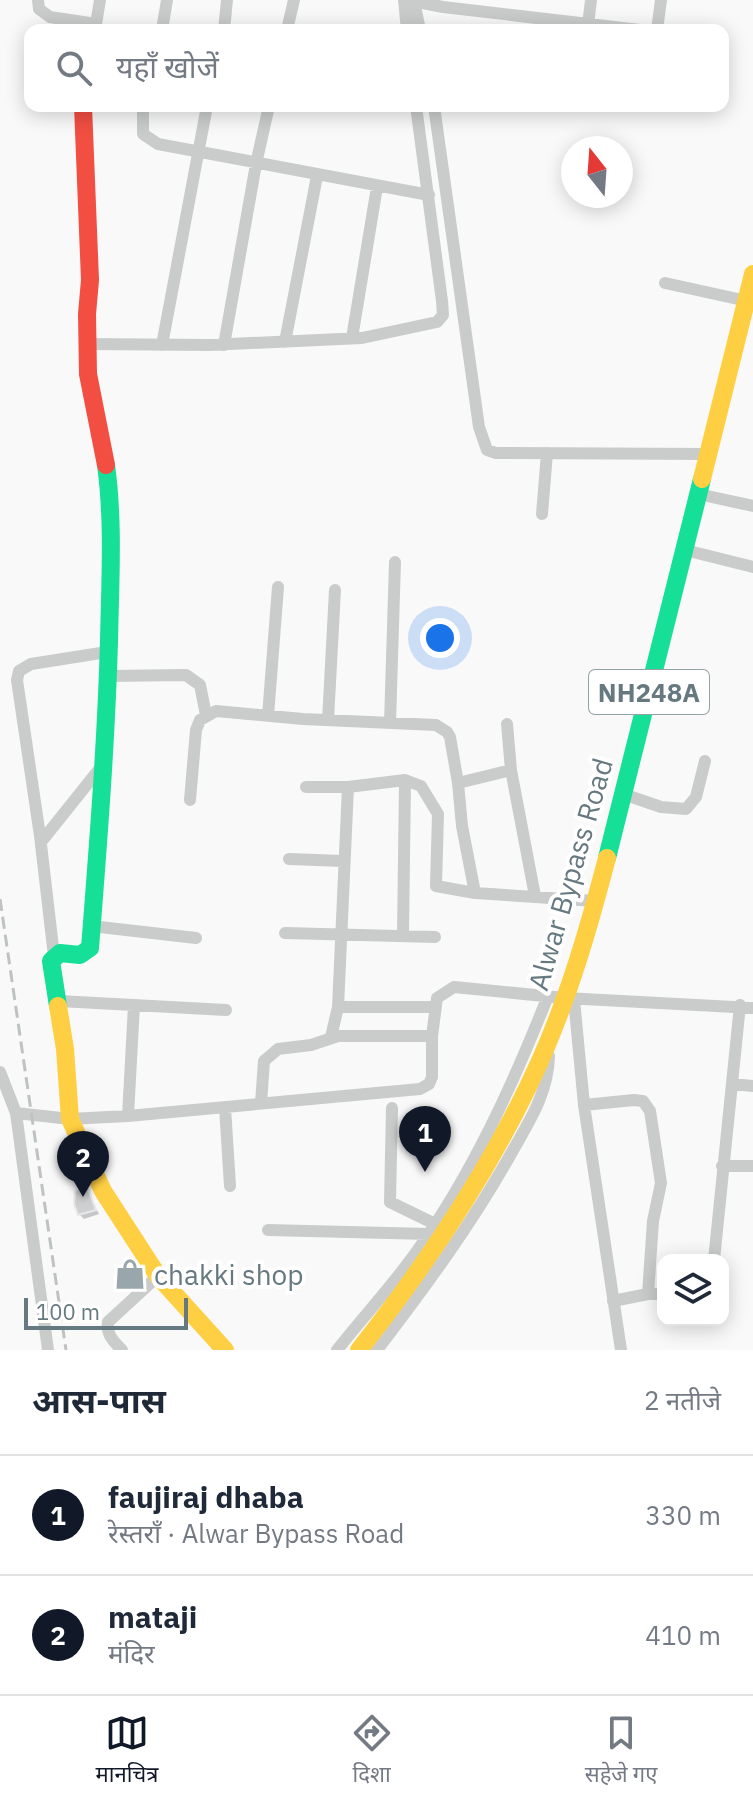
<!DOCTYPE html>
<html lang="hi">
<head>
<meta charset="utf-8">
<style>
	:root { --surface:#fff; --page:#f2f2f3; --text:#1f2937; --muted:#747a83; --line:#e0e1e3; --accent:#111827 }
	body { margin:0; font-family:"IBM Plex Sans","Noto Sans Devanagari",sans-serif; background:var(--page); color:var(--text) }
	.controls { position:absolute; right:24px; bottom:24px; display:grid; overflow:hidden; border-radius:16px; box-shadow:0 4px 20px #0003 }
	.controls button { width:72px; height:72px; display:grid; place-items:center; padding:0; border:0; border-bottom:2px solid var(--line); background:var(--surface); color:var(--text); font:40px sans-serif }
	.compass { position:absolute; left:561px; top:136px; width:72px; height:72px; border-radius:50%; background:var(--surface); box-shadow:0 4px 20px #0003; rotate:343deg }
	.scale { position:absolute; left:24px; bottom:20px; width:164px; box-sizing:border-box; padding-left:8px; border:4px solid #667981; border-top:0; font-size:22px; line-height:28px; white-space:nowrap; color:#667981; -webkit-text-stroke:6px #fff; paint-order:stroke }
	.you { position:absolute; left:440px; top:638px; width:28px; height:28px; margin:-20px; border:6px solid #fff; border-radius:50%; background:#1a73e8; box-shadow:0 0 0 12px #1a73e833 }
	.badge { display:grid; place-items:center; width:52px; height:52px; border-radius:50%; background:var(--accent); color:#fff; font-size:26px; font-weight:700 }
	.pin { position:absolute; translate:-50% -66px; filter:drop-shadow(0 2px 4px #0008) }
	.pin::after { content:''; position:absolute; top:42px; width:28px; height:24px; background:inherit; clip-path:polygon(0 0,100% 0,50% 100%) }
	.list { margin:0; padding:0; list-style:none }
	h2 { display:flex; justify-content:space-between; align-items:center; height:104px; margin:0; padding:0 32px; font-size:34px }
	h2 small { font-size:26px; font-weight:400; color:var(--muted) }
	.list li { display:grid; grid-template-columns:52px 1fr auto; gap:24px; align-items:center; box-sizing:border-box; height:120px; padding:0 32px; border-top:2px solid var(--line) }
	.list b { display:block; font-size:30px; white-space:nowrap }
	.list p { margin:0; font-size:26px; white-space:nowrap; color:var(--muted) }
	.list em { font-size:26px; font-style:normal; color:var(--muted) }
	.icon { flex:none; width:44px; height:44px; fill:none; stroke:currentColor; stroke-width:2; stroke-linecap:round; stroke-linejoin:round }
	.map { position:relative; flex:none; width:753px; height:1350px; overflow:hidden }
	.search { position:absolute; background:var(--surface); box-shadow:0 4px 20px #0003; left:24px; right:24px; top:24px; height:88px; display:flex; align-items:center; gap:20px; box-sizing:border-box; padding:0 28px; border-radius:16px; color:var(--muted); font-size:30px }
	.sheet { height:344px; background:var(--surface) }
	nav { display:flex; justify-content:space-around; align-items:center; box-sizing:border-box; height:112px; border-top:2px solid var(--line); background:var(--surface); font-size:22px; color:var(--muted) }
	nav a { display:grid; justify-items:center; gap:4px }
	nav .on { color:var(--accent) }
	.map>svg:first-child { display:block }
	.shadow { fill:#0003 }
	.building { fill:#ced0d1; stroke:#e8e8e8; stroke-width:2 }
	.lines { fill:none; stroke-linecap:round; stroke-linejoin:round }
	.street { stroke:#cacccc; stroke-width:12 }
	.fast { stroke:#16e098; stroke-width:18 }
	.slow { stroke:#ffcf43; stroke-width:18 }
	.jam { stroke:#f24e42; stroke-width:18 }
	.rail { stroke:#bfc2c3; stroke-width:3; stroke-dasharray:12 6; stroke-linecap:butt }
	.labels { text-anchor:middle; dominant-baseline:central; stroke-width:8; stroke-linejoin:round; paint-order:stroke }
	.shield { fill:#fff; stroke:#94a1a7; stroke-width:2 }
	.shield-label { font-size:26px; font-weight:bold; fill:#667981 }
	.street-label { font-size:28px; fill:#667981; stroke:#fff }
	.poi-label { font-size:28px; fill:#667981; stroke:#fff; text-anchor:start }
</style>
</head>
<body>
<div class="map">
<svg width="753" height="1350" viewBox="0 0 753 1350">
	<rect width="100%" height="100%" fill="#f9f9f9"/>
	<path class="shadow" d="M 86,1189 L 99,1214 L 84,1219 L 79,1214 Z"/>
	<path class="building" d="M 87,1186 L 96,1210 L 78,1215 L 74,1204 L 75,1191 Z"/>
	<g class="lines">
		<path class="street" d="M 38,0 L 39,9 L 50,17 L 96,24
			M 404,0 L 407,30
			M 408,0 L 443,7 L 640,30
			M 414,1 L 420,30
			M 588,25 L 591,0
			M 95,30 L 100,0
			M 162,30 L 167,0
			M 224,30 L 227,0
			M 287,30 L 294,0
			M 657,30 L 661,0
			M 143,106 L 143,134 L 158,144 L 429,195
			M 434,106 L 479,427 L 487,450 L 496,453 L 708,454
			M 665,283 L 747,301
			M 352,338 L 377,187
			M 285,342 L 317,176
			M 86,344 L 209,345 L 362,338 L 437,322 L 443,315 L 442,301 L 416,106
			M 162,345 L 207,106
			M 224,345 L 256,164 L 269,106
			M 698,494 L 753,506
			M 542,514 L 547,453
			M 685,550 L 753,567
			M 107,676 L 186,675 L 200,685 L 206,715
			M 268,716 L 278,587
			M 328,720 L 335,590
			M 390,723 L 395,562
			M 507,724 L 511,770 L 535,896
			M 458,783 L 462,826 L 475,893
			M 306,787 L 348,787 L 405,780 L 421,786 L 438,814 L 436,886 L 475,893 L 595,901
			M 623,794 L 661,807 L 686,809 L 696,797 L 705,761
			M 190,800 L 196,730 L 200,720 L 216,711 L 303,719 L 436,725 L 447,732 L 450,737 L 458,783 L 511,770
			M 41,842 L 105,762
			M 289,859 L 343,861
			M 91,926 L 196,938
			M 285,933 L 435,937
			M 403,936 L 405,780
			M 54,956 L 40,836 L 17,680 L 19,671 L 31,664 L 107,652
			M 574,999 L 584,1105 L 621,1350
			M 59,1001 L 226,1010
			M 338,1007 L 435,1007
			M 331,1037 L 338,1007 L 348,787
			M 0,1072 L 16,1113 L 48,1350
			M 732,1084 L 753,1086
			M 261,1103 L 264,1061 L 278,1049 L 311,1045 L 338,1036 L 432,1036
			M 584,1105 L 634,1100 L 643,1101 L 650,1111 L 661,1183 L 653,1221 L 648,1294
			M 225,1107 L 230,1186
			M 392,1108 L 390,1202 L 435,1224
			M 16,1113 L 70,1119 L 128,1116 L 420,1089 L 429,1084 L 432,1077 L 432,1036 L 437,998 L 454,987 L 565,998 L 753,1008
			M 128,1116 L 134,1005
			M 722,1166 L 753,1166
			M 268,1230 L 429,1234
			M 714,1260 L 740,1005
			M 613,1301 L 648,1294 L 663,1294
			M 122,1350 C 113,1341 106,1334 108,1322 L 158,1276
			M 337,1350 C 363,1317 393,1285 417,1251 C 473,1173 513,1084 548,996
			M 377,1350 C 426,1286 473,1222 512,1152 C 530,1120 548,1093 549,1056"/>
		<path class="fast" d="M 607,858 L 702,479
			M 58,1006 L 51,961 L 60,953 L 80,955 L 90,948 C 98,846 106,745 109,642 C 110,583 114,524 106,465"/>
		<path class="slow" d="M 702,479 L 753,274
			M 58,1006 L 65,1049 L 70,1119 L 103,1191 L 158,1276 L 225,1350
			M 359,1350 C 430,1260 493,1166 540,1061 C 569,996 589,927 607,858"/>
		<path class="jam" d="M 83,106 L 90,280 L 87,314 L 88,374 L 106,465"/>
		<path class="rail" d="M 0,899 L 66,1350"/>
	</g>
	<defs>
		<symbol id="shop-bare" viewBox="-9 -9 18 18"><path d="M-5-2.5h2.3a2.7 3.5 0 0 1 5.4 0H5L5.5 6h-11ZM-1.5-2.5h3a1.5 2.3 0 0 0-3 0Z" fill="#99a6ab" stroke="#fff" stroke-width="2.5" paint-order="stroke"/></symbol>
	</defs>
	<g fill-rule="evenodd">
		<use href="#shop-bare" x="108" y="1252" width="44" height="44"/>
	</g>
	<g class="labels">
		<rect class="shield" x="589" y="670" width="120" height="44" rx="6"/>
		<g class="shield-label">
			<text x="649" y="692">NH248A</text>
		</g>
		<g class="street-label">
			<text transform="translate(570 874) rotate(-74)">Alwar Bypass Road</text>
		</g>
		<g class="poi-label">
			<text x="154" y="1274">chakki shop</text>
		</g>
	</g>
</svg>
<div class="controls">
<button><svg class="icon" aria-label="layers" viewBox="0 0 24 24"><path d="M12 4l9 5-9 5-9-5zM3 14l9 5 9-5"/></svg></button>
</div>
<svg class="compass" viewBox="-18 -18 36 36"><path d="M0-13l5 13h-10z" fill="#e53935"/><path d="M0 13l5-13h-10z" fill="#747a83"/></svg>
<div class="scale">100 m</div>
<div class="you"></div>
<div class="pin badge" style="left:425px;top:1172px">1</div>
<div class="pin badge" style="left:83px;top:1197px">2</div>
<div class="search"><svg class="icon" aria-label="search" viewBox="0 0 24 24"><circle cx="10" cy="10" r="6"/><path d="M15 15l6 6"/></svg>यहाँ खोजें</div>
</div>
<section class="sheet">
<h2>आस-पास<small>2 नतीजे</small></h2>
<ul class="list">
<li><span class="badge">1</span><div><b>faujiraj dhaba</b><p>रेस्तराँ · Alwar Bypass Road</p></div><em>330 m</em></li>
<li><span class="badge">2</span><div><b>mataji</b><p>मंदिर</p></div><em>410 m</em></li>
</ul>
</section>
<nav>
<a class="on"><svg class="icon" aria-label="map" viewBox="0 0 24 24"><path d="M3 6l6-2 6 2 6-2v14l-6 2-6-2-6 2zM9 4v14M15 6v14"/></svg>मानचित्र</a>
<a><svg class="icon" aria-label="directions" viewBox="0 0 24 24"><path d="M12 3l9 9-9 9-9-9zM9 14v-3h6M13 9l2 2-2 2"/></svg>दिशा</a>
<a><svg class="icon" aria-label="saved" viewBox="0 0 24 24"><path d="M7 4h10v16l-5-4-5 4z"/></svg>सहेजे गए</a>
</nav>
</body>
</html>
